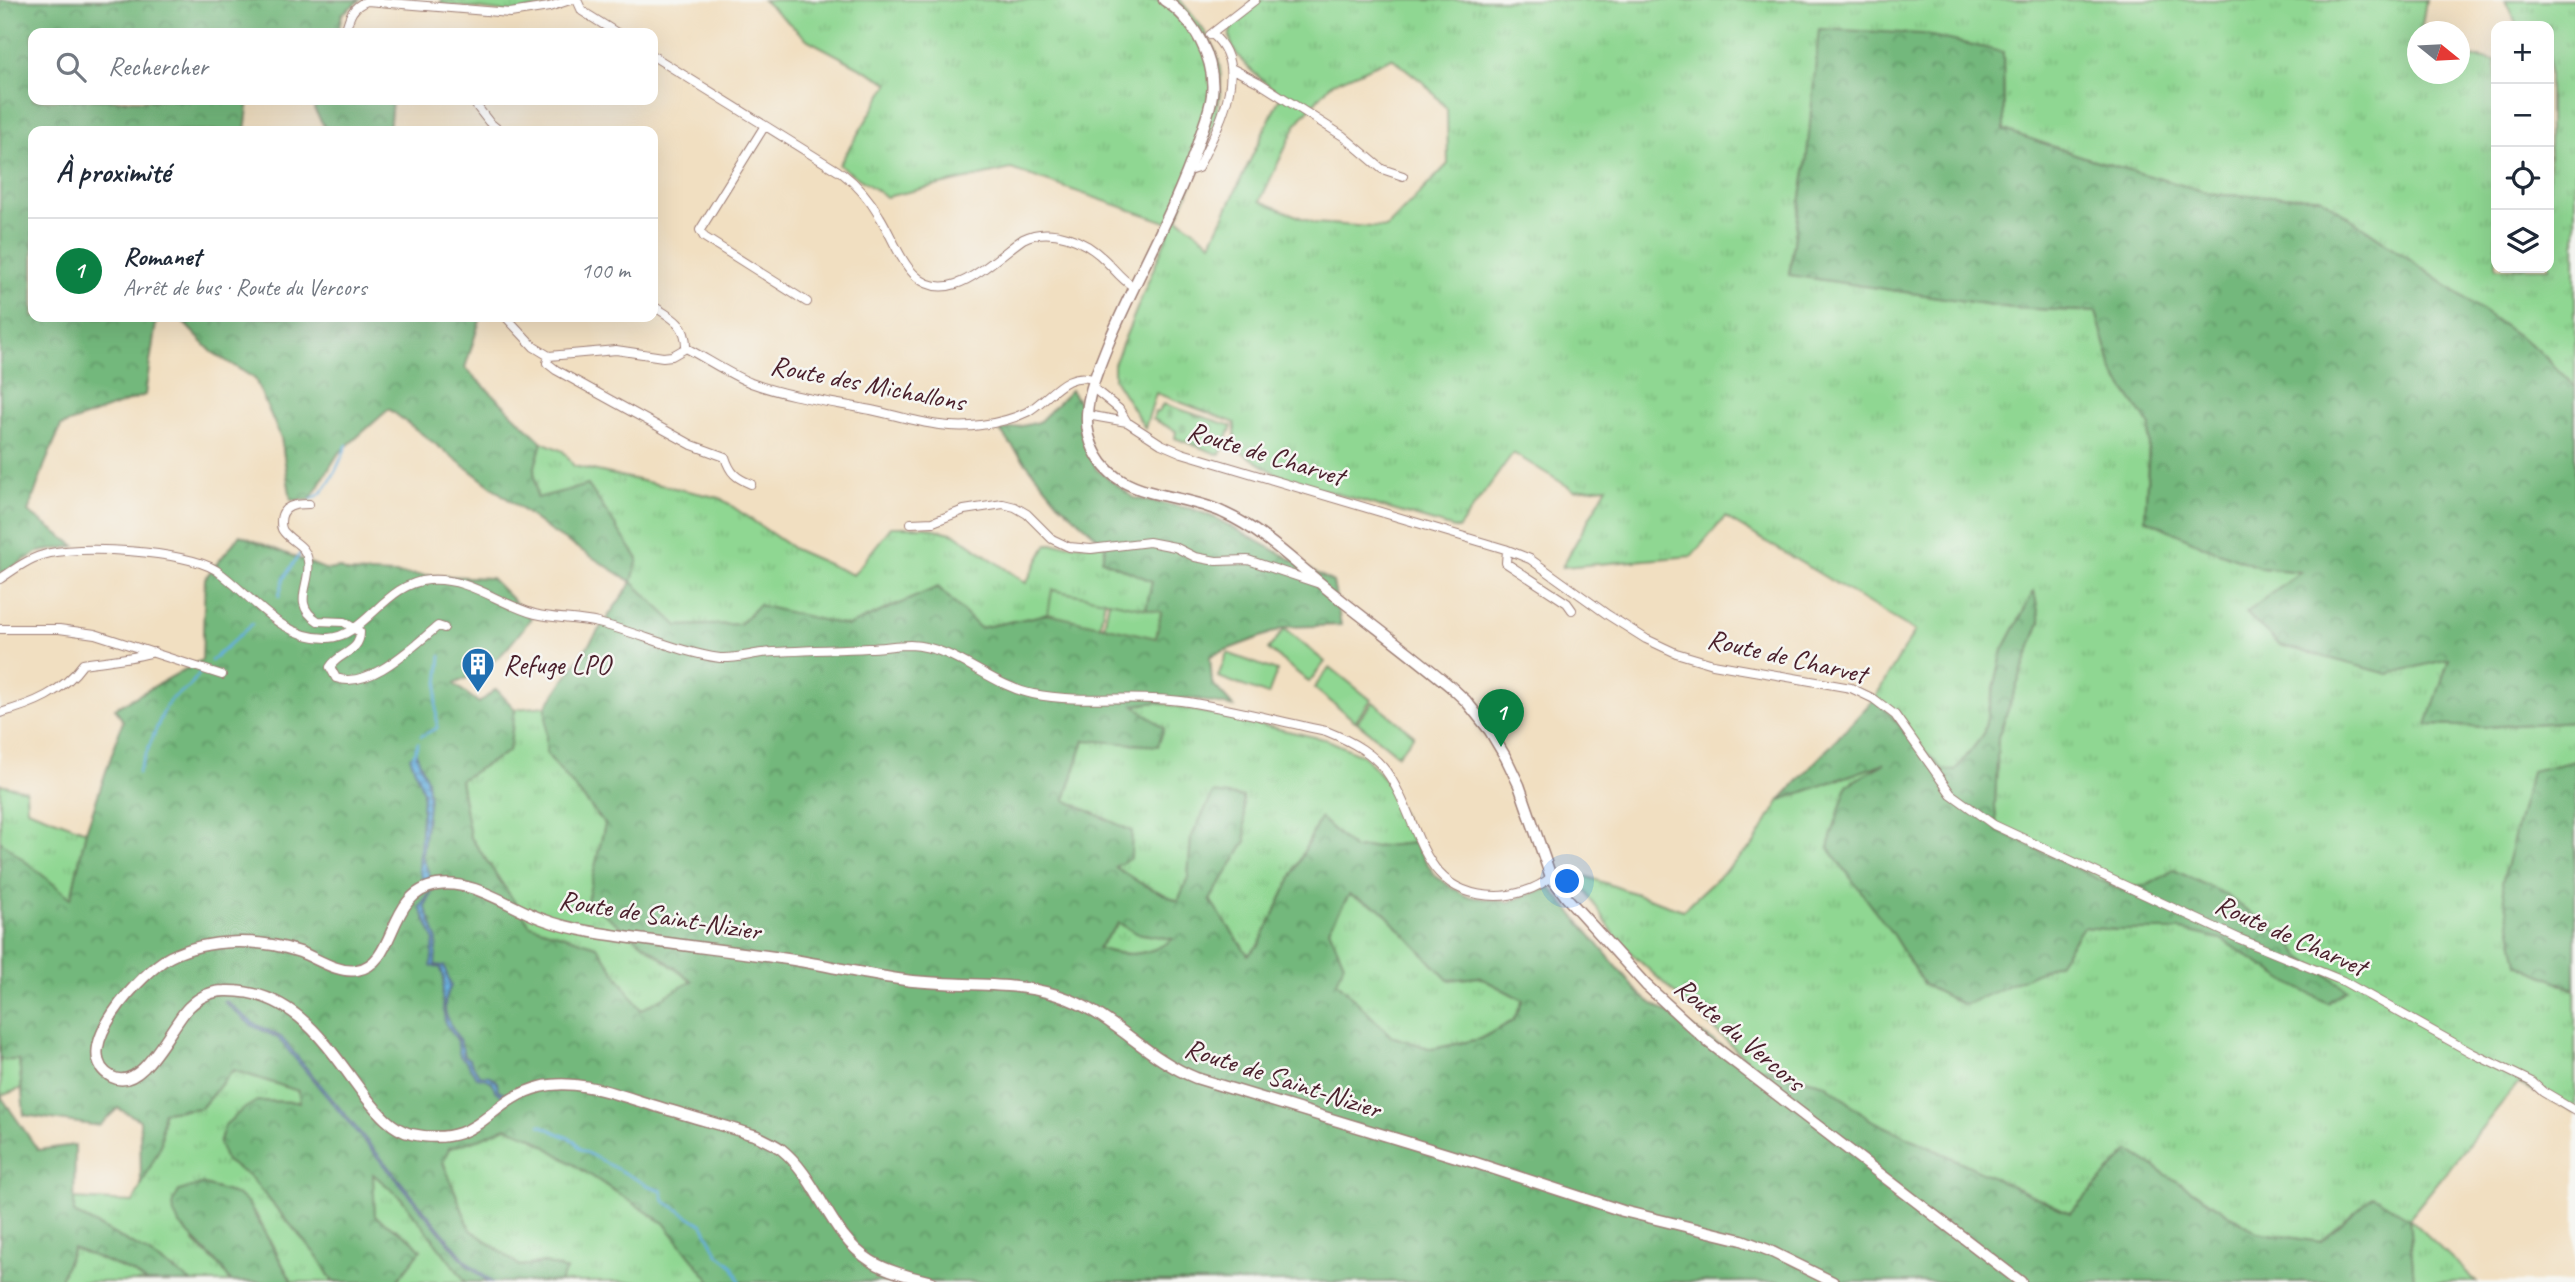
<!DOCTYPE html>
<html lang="fr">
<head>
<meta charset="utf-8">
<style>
	:root { --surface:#fff; --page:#f6f6f7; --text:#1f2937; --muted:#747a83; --line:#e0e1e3; --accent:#0b8043 }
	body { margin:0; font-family:Caveat,sans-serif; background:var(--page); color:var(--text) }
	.controls { position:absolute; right:21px; top:21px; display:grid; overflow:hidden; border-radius:14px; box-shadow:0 7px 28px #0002 }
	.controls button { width:63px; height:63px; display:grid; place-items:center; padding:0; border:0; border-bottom:2px solid var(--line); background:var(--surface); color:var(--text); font:35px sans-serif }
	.compass { position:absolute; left:2407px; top:21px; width:63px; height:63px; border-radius:50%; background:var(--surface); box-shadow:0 7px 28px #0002; rotate:108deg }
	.you { position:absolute; left:1568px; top:882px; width:24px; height:24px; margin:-18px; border:5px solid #fff; border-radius:50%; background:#1a73e8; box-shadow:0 0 0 10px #1a73e833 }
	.badge { display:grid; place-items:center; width:46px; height:46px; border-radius:50%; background:var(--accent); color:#fff; font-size:23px; font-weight:700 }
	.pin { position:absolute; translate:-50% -58px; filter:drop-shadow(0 2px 4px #0008) }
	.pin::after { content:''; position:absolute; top:37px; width:24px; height:21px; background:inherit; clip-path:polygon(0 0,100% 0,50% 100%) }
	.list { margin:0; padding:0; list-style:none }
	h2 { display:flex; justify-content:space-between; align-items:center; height:91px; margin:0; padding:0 28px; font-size:30px }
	h2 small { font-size:23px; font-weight:400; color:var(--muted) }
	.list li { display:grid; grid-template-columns:46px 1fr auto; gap:21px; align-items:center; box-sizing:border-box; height:105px; padding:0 28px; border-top:2px solid var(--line) }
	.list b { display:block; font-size:26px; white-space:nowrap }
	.list p { margin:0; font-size:23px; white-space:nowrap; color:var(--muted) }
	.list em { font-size:23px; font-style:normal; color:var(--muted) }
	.icon { flex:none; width:38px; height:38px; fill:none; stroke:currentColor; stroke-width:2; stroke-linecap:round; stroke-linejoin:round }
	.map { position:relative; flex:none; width:2575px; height:1282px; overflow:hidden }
	.search { position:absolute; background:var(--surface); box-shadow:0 7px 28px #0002; left:28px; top:28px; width:630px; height:77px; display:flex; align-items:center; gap:18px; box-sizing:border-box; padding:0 24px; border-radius:14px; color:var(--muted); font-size:26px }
	.panel { position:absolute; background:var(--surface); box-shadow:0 7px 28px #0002; left:28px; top:126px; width:630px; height:196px; border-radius:14px }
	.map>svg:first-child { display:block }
	.grass { fill:url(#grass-tufts); stroke:#6c7b5e; stroke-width:2; fill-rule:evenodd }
	.forest { fill:url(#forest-crowns); stroke:#5e6c54; stroke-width:2; fill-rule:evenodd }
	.cemetery { fill:url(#cemetery-stones); stroke:#6c7b5e; stroke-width:2 }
	.green { fill:#8fd792; stroke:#6c7b5e; stroke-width:2 }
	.water { fill:url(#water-rules); stroke:#586784; stroke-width:2 }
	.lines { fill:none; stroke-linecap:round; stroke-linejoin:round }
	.stream { stroke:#65afdd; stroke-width:2.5 }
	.minor-casing { stroke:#9e7f76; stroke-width:10 }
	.secondary-casing { stroke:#9e7f76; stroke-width:13 }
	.minor { stroke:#fff; stroke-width:8 }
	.secondary { stroke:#fff; stroke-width:10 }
	.labels { text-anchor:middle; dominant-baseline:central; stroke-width:5; stroke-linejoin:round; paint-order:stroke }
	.street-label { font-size:28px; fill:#4a1f2b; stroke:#f6f6f2 }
	.poi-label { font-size:28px; fill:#4a1f2b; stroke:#f6f6f2; text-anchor:start }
</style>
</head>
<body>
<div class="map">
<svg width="2575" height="1282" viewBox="0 0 2575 1282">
	<defs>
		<pattern id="grass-tufts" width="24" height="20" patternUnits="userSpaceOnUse" patternTransform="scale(1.75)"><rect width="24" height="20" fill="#8fd792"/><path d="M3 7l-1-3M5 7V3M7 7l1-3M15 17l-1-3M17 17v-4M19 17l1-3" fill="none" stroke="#7db87e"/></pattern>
		<pattern id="forest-crowns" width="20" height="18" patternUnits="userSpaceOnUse" patternTransform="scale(1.75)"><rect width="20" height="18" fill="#73b87c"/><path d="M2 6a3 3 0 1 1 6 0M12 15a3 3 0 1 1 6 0" fill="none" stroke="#609566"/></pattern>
		<pattern id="cemetery-stones" width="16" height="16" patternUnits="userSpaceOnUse" patternTransform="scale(1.75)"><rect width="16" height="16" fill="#8fd792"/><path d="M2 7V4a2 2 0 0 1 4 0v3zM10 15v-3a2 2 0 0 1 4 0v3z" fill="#7db87e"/></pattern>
		<pattern id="water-rules" width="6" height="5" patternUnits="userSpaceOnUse" patternTransform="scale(1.75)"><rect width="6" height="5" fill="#65afdd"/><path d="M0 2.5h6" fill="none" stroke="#558eb3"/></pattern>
	</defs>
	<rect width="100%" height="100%" fill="#f6f6f2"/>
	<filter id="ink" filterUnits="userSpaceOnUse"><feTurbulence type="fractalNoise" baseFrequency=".0143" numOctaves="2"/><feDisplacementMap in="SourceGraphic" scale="14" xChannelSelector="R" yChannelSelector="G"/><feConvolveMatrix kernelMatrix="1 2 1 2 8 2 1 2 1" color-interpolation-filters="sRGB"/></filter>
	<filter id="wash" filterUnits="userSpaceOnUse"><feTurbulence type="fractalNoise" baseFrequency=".00686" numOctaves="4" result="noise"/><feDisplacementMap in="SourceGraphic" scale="28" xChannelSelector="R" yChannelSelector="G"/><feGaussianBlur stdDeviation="1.57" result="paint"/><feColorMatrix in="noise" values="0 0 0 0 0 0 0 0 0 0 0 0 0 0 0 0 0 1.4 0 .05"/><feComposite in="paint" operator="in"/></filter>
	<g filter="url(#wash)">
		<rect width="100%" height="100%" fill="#f1dfc1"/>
		<path class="grass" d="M 441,0 L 570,0 L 514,13 L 441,4 Z
			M 763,0 L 1180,0 C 1196,20 1217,42 1220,69 C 1226,115 1194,175 1178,218 L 1211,243 L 1281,95 C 1266,83 1219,50 1232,27 C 1236,20 1245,13 1251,7 L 1251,0 L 2426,0 L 2421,31 L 2418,32 L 2418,74 L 2460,74 L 2460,55 L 2496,61 L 2496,268 L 2549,268 L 2549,26 L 2517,26 L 2505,0 L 2575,0 L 2575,387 L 2537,349 L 2320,197 L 2216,195 L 2084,157 L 2004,130 L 2003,52 L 1806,165 L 1789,275 L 2012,308 L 2096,312 L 2114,374 L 2150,426 L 2145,519 L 2261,568 L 2302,572 L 2388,674 L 2449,658 L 2428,725 L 2487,727 L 2575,721 L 2575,761 L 2531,772 L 2518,964 L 2575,990 L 2575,1112 L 2518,1083 L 2409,1218 L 2477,1282 L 2414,1282 L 2409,1218 L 2320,1242 L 2257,1232 L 2129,1151 L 2070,1213 L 1871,1120 L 1825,1084 L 1754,1066 L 1620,943 L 1573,872 L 1683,910 L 1754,844 L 1780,800 L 1890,761 L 1893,935 L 1924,985 L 2058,963 L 2083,927 L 2117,930 L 2181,930 L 2221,939 L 2294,986 L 2346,988 L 2300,956 L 2290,939 L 2174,870 L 2150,884 L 2123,891 L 1997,831 L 1995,807 L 1998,737 L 2040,622 L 2034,592 L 2003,650 L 1983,735 L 1955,771 L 1942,769 L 1874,699 L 1915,631 L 1725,517 L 1692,556 L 1562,567 L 1607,487 L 1574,490 L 1513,453 L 1458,529 L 1283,478 L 1235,448 L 1235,423 L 1156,393 L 1145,428 L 1114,379 L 1114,364 L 1172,224 L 1011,169 L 886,197 L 839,165 L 889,83 L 808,40 ZM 1392,58 L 1425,84 L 1447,109 L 1448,164 L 1386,228 L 1314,223 L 1260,201 L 1297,123 L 1331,84 Z
			M 542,442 L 563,451 L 574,466 L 720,498 L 794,549 L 853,575 L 891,527 L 927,527 L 955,534 L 1026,583 L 1047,544 L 1106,545 L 1102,560 L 1152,581 L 1146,609 L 1053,590 L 1048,614 L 980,628 L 897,604 L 848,627 L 758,605 L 740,624 L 677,626 L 632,582 L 537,498 L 534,470 Z
			M 1157,702 L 1328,740 L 1364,756 L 1387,782 L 1414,843 L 1354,849 L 1320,818 L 1259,945 L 1248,955 L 1210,900 L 1246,841 L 1191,838 L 1188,878 L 1178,901 L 1142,884 L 1115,867 L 1065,800 L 1084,740 L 1133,705 Z
			M 546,706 L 546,753 L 605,824 L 588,901 L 692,982 L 641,1010 L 597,947 L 530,925 L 470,836 L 460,780 L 509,751 L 515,709 Z
			M 0,784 L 26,790 L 27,809 L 86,831 L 71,899 L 0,842 Z
			M 1349,895 L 1380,908 L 1448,980 L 1479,977 L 1523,1000 L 1513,1021 L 1480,1039 L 1432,1049 L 1391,1037 L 1337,982 L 1329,929 Z
			M 1119,923 L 1136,933 L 1174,939 C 1149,955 1126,958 1098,948 Z
			M 0,1060 L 19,1060 L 22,1088 L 1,1096 Z
			M 233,1070 L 299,1091 L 300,1102 L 257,1101 L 226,1161 L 249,1176 L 318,1257 L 333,1282 L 292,1282 L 256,1214 L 238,1195 L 201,1184 L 194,1242 L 221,1267 L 231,1282 L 192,1282 L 140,1248 L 74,1213 L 74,1199 L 133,1202 L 161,1145 L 163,1112 L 201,1108 Z
			M 506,1126 L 531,1137 L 664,1223 L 711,1282 L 560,1282 L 565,1270 L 545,1263 L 520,1266 L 470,1229 L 443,1161 L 449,1148 L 481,1138 Z
			M 372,1173 L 401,1198 L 466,1282 L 396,1282 L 421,1250 L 412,1240 L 375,1216 Z
			M 73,1247 L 132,1272 L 146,1282 L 59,1282 Z"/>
		<path class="forest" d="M 0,0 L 360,0 L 342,14 L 338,33 L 33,33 L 33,100 L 249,100 L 245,131 L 33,131 L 33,317 L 157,317 L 145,395 L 61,426 L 45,464 L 28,512 L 75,546 L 39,552 L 0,574 Z
			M 1819,29 L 1923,34 L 2003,52 L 2004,130 L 2084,157 L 2216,195 L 2320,197 L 2537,349 L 2575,387 L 2575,721 L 2487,727 L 2427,725 L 2449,659 L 2388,674 L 2280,645 L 2246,613 L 2301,572 L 2261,568 L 2205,547 L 2145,519 L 2150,426 L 2114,374 L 2096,312 L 2012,308 L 1789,275 L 1806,165 Z
			M 317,100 L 392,100 L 389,131 L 327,131 L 314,109 Z
			M 178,317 L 481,317 L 465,368 L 542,442 L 534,470 L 537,498 L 588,485 L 638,559 L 632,582 L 678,626 L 740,624 L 758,605 L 848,626 L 938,587 L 980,628 L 1048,614 L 1156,637 L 1161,613 L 1146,609 L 1152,581 L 1102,560 L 1106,545 L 1058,502 L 1000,431 L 1039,422 L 1071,390 L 1079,402 L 1096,469 L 1134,498 L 1193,509 L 1215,518 L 1333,582 L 1341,625 L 1287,627 L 1210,656 L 1212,683 L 1234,707 L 1189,698 L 1134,705 L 1164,728 L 1158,746 L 1084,740 L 1065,800 L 1132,831 L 1131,858 L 1115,867 L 1142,884 L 1178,901 L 1188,878 L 1191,838 L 1213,793 L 1243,797 L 1246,841 L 1210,900 L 1248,955 L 1259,945 L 1320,818 L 1354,849 L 1414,843 L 1436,877 L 1466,896 L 1508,902 L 1550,887 L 1642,997 L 1754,1066 L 1825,1084 L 1871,1120 L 2070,1213 L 2129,1151 L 2257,1232 L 2320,1242 L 2373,1196 L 2409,1218 L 2414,1282 L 711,1282 L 664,1223 L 531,1137 L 506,1127 L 481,1138 L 449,1148 L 443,1162 L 470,1229 L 520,1266 L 545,1263 L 566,1270 L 560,1282 L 466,1282 L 401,1198 L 373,1174 L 375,1216 L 412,1240 L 421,1250 L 396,1282 L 333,1282 L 318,1257 L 249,1176 L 226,1161 L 219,1143 L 225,1125 L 242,1110 L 257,1101 L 300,1102 L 298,1091 L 233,1070 L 201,1108 L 163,1112 L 161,1145 L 141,1186 L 140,1120 L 118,1108 L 99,1126 L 24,1115 L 19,1060 L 0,1060 L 0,841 L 71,898 L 86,831 L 123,721 L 115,708 L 202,660 L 205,578 L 240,535 L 327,570 L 339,568 L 347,572 L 491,578 L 531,618 C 506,652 494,667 454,684 L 479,703 L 496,689 L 515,709 L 509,751 L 460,780 L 470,836 L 530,925 L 597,946 L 641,1010 L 692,981 L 587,901 L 605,824 L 546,753 L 546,706 L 632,582 L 550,531 L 389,409 L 338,454 L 310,500 L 291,500 L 281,438 L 255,379 L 212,352 ZM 1349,895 L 1380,908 L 1448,980 L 1479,977 L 1523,1000 L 1513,1021 L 1480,1039 L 1432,1049 L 1391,1036 L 1337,982 L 1344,963 L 1329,929 ZM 1119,923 L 1136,933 L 1173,939 C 1149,956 1126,958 1098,948 Z
			M 2034,591 L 2040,622 L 1998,737 L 1995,807 L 1997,831 L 2123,891 L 2150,884 L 2174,870 L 2221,892 L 2290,940 L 2300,956 L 2347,989 L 2328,1003 L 2294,986 L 2221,939 L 2181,930 L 2117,930 L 2083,927 L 2058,963 L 1970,1003 L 1962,1004 L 1924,985 L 1893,935 L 1828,847 L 1847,785 L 1885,763 L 1780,800 L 1874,699 L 1942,769 L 1955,771 L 1983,735 L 2003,650 Z
			M 2575,761 L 2575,990 L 2518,964 L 2502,883 L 2531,771 Z
			M 0,1095 L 38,1150 L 75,1145 L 74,1213 L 140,1248 L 192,1282 L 146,1282 L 132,1272 L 73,1248 L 59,1282 L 0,1282 Z
			M 201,1184 L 238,1195 L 248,1203 L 292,1282 L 231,1282 L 221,1267 L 179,1224 L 174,1214 L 173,1202 L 179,1191 Z"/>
		<path class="cemetery" d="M 1163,404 L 1232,426 L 1220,455 L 1175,438 L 1176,431 L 1153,419 L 1155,412 L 1159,412 Z"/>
		<path class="green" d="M 1052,590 L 1105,600 L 1100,626 L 1048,614 Z
			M 1109,601 L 1161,612 L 1156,638 L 1104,626 Z
			M 1285,629 L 1325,662 L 1309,682 L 1268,649 Z
			M 1227,653 L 1277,671 L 1268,695 L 1218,677 Z
			M 1330,667 L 1371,700 L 1355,721 L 1314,688 Z
			M 1373,702 L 1414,735 L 1398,755 L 1357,722 Z"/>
		<path class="water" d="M 416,753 L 427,780 L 429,798 L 422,856 L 431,879 L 423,880 L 419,870 L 423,792 L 410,757 Z
			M 431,891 L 432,892 L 425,906 L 437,938 L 435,965 L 444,966 L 451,986 C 433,1021 461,1027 464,1056 L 469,1059 L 479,1075 L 490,1076 L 497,1082 L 498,1090 L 508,1095 L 506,1098 L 495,1091 C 493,1078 487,1079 476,1077 L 467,1062 L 460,1056 L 457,1040 L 445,1023 L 442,996 L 444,979 L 441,968 L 431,966 L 434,939 L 420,907 Z
			M 226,1001 L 253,1023 L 281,1037 L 468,1263 L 492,1282 L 488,1282 L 467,1265 L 278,1038 L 251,1025 L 224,1002 Z"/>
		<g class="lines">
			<path class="stream" d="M 312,499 C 330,491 339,462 347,445
				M 279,596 L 284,578 L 301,552
				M 211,661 L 252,624
				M 421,736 L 437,728 L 436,703 L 441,656
				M 413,757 L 418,743
				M 138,773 L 165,708 L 171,699 L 189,687 L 201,671
				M 540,1125 L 575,1141 L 580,1149 L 647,1185 L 661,1190 L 664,1201 L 703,1225 L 718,1254 L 733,1266 L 740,1282"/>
		</g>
	</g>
	<g filter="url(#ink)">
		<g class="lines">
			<defs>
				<path id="minor" d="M 577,0 L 582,11 L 617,33
					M 345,33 C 349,18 351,7 367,1 L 510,13 L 549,7 L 570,0
					M 1210,35 L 1255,0
					M 653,56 L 838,171
					M 1231,68 L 1258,82 L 1343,136 L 1382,169 L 1403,176
					M 472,100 L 489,122 L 500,131
					M 764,127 L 700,230 L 704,237 L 807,302
					M 1188,171 L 1198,168 C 1216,130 1253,68 1212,34
					M 842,173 C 858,185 870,200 880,217 C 898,246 911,299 956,284 C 978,277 1004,252 1023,239 C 1050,225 1085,240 1105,260 C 1115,270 1122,280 1134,287
					M 653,306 C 671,317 687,324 686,348
					M 506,317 L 534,347 L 549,356 L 616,350 L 663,357 L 672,356 L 686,348
					M 686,348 C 707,359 729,374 751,383 C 789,397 831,402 871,410 C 908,418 943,431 981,425 C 996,423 1013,419 1027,412 C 1049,400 1066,368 1095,380
					M 549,356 L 547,363 L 556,370 L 692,445 L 725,457 C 730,473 736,478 751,484
					M 1093,388 L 1119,409 L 1127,422
					M 1087,415 L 1127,422 L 1161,444 L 1182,453 L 1505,549 L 1530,559 L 1608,615 L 1646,639 L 1676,653 L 1713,664 L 1851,688 L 1874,699 L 1895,715 L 1951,794 L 1994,825 L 2240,939 L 2343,981 L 2472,1053 L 2532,1082 L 2543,1092 L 2575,1111
					M 309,504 C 296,504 281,505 281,522 C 281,526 281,529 284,532 C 293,543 306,545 308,561 C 312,584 290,604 318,621 L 344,622 L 360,632 C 360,653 339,652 330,667 L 336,678 C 370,690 414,645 438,626 L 444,628
					M 911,523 L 933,522 L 964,510 L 1003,504 L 1015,507 L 1027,514 L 1052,539 L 1069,547 L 1091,549 L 1149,542 L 1175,547 L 1195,557 L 1216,561 L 1248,560 L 1317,583
					M 1507,550 L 1506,563 L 1567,603 L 1572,610
					M 0,579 C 13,570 28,559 43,555 C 76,544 187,551 216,570 C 252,595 279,639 328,638 C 365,637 385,583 429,580 C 469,577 498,604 535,614 C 555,619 577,618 598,623 C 639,633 678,652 720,658 C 733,659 748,655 762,653 C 797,650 833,650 868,648 C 882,648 896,645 910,645 C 957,647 989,685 1033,694 C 1082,704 1132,694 1181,701 C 1230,708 1278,721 1326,731 C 1351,741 1376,754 1390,777 C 1422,827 1420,895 1496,896 C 1514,896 1537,889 1551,877
					M 0,629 L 59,629 L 95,634 L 222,675
					M 0,713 C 33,704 63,692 83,664 C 107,660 131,659 154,652"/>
				<path id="secondary" d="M 1164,0 C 1194,19 1216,59 1212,95 C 1210,112 1202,129 1197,146 C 1173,215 1136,277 1108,344 C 1097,372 1081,406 1089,436 C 1107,503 1175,489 1224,513 C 1264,531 1297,565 1331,592 C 1371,624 1412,654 1451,687 L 1466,701 L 1490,731 L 1506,758 L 1519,785 L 1551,877 L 1567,898 L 1646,985 L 1707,1041 L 2021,1282
					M 932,1282 C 912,1277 889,1272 871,1261 C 828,1234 819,1179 781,1149 C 774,1144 765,1140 757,1136 C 725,1126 692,1117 659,1107 C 623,1097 578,1077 540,1087 C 485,1101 482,1149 411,1134 C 391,1129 377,1111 365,1096 C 327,1046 295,989 225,991 C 212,991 199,997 189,1007 C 171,1024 143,1093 112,1077 C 65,1052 144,970 170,957 C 208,938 260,938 300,952 C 316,958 339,974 357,970 C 398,963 386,893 437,885 C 473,879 509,907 542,919 C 558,925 575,929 592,932 C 659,943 727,950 794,960 C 831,966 867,975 905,980 C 955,987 1008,980 1057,995 C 1110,1011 1145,1058 1196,1078 L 1476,1163 L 1623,1211 L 1742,1240 L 1768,1250 L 1833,1282"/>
			</defs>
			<use href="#minor" class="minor-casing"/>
			<use href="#secondary" class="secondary-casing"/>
			<use href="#minor" class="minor"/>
			<use href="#secondary" class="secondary"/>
		</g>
	</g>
	<defs>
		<symbol id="building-pin" viewBox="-11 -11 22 30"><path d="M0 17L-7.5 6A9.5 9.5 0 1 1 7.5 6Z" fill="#1f6fb2" stroke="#f6f6f2"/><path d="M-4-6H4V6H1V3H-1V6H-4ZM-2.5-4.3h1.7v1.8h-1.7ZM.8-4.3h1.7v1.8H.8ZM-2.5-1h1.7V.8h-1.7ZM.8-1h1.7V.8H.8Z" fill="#fff"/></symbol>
	</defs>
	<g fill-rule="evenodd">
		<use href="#building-pin" x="459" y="645" width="38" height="52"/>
	</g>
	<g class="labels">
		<g class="street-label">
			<text transform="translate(868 383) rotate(11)">Route des Michallons</text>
			<text transform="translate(1266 453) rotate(17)">Route de Charvet</text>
			<text transform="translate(1787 656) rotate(13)">Route de Charvet</text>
			<text transform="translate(660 915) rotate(9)">Route de Saint-Nizier</text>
			<text transform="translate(2291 935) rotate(24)">Route de Charvet</text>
			<text transform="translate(1740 1034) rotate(40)">Route du Vercors</text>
			<text transform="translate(1283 1078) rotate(18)">Route de Saint-Nizier</text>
		</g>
		<g class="poi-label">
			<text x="503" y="664">Refuge LPO</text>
		</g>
	</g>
</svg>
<div class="controls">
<button>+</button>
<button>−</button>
<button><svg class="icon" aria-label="locate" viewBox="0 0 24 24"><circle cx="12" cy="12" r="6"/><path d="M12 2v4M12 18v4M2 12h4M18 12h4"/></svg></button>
<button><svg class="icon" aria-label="layers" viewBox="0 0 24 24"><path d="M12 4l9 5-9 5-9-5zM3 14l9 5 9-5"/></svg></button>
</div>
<svg class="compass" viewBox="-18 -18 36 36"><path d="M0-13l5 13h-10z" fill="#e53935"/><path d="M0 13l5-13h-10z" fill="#747a83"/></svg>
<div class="you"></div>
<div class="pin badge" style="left:1501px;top:747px">1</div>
<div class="search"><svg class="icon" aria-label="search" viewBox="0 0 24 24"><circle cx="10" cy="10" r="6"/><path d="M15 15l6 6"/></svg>Rechercher</div>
<section class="panel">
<h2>À proximité<small></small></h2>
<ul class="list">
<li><span class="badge">1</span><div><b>Romanet</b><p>Arrêt de bus · Route du Vercors</p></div><em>100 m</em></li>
</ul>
</section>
</div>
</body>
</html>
